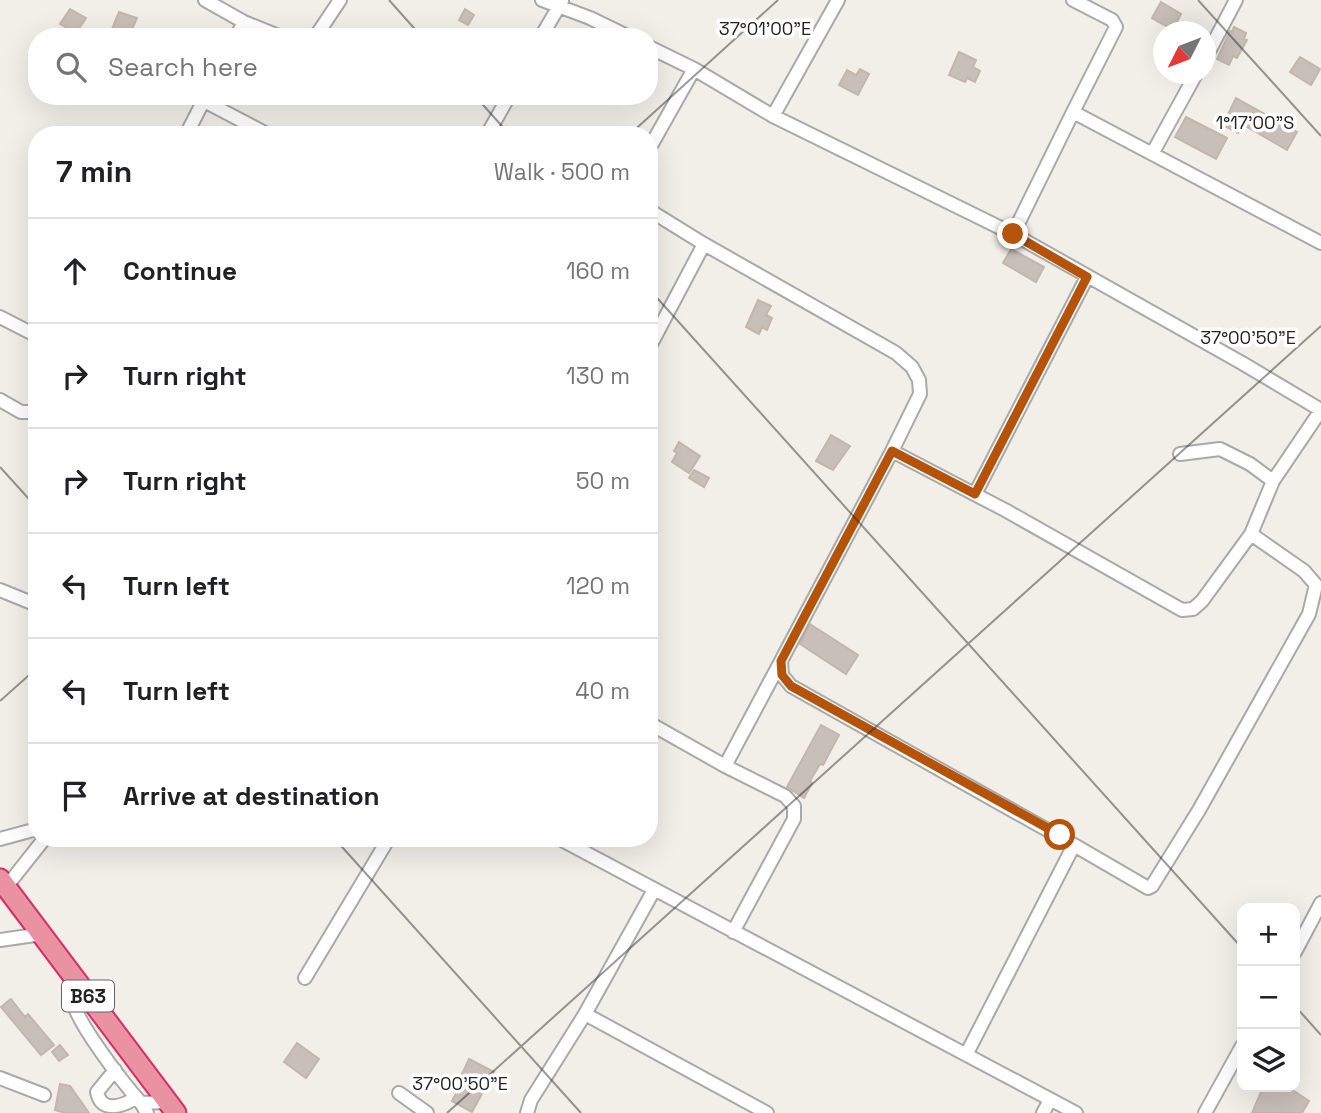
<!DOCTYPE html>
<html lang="en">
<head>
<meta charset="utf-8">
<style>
	:root { --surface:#fff; --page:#f6f6f6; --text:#202124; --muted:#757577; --line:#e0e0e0 }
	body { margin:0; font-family:"Space Grotesk",sans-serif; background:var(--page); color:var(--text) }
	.controls { position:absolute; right:21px; bottom:21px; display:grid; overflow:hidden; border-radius:14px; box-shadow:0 7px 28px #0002 }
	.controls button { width:63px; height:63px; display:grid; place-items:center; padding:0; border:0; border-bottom:2px solid var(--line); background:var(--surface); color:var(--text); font:35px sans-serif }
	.compass { position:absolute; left:1153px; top:21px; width:63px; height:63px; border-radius:50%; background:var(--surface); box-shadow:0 7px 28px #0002; rotate:228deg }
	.stop { position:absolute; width:21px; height:21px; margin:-16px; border:5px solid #b45309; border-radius:50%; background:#fff }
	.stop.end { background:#b45309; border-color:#fff; box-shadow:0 2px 7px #0008 }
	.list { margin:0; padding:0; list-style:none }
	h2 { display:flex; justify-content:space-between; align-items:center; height:91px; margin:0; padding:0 28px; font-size:30px }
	h2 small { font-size:23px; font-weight:400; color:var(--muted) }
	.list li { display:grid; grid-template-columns:46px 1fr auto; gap:21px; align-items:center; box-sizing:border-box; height:105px; padding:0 28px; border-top:2px solid var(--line) }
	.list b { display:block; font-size:26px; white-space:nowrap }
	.list em { font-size:23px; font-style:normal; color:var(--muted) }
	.icon { flex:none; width:38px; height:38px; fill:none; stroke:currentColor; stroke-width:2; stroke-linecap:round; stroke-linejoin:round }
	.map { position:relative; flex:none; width:1321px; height:1113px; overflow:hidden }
	.search { position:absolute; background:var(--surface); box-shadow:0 7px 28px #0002; left:28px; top:28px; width:630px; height:77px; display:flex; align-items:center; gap:18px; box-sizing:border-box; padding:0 24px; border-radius:28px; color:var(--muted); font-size:26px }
	.panel { position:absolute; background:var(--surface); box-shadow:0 7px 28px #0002; left:28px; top:126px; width:630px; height:721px; border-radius:28px }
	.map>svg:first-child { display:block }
	.building { fill:#c7bfb8; stroke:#c4b6ab; stroke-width:2 }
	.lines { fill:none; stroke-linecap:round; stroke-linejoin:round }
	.minor-casing { stroke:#a9a9a9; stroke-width:16 }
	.highway-casing { stroke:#dc2a67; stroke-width:23 }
	.minor { stroke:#fff; stroke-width:12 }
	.highway { stroke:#e892a2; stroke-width:19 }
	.route { stroke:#b45309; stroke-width:9 }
	.ticks { fill:none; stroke:#222; stroke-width:2; stroke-opacity:0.45 }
	.labels { text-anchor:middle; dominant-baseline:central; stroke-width:7; stroke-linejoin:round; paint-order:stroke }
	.shield { fill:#fff; stroke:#646464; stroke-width:2 }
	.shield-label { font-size:19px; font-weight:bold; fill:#222 }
	.ticks-label { font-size:18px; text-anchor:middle; fill:#222; stroke:#fff; stroke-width:7; stroke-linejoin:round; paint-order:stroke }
</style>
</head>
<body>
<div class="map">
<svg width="1321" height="1113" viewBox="0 0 1321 1113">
	<rect width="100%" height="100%" fill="#f2efe9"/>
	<path class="building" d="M 1161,2 L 1181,14 L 1177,22 L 1181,24 L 1177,32 L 1152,18 Z
		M 70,9 L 86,18 L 76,33 L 60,24 Z
		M 465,9 L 474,15 L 468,25 L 459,20 Z
		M 119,12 L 137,18 L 129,36 L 112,29 Z
		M 1234,27 L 1246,33 L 1244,39 L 1247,40 L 1237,58 L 1233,56 L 1229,65 L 1217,59 L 1230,31 L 1232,32 Z
		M 959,52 L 976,60 L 973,67 L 980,71 L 975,82 L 967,78 L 965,82 L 949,75 Z
		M 1300,57 L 1320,69 L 1311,85 L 1290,72 Z
		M 860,69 L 869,74 L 858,95 L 839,85 L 847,70 L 856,75 Z
		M 1236,98 L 1297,132 L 1287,150 L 1242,124 L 1238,133 L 1223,125 Z
		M 1186,117 L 1227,138 L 1216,159 L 1175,137 Z
		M 1011,249 L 1044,267 L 1036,282 L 1003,263 Z
		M 758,300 L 771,306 L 766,315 L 772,318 L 767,330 L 762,327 L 759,334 L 746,327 Z
		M 831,435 L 850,446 L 833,470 L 816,461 Z
		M 679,442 L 700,456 L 689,473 L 672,462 L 677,453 L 674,451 Z
		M 694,470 L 709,478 L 704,487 L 689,478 Z
		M 810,624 L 858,655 L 846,674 L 800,644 Z
		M 821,725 L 839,735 L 823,765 L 820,764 L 810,781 L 812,783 L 804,798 L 787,787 Z
		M 11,999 L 25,1017 L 28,1014 L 54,1045 L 41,1055 L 1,1007 Z
		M 297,1043 L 319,1059 L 306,1078 L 284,1062 Z
		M 60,1045 L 68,1055 L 59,1061 L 52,1052 Z
		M 469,1059 L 494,1072 L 472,1112 L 452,1101 L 465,1076 L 462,1074 Z
		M 60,1084 L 70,1086 L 89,1113 L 65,1113 L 55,1110 Z
		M 1263,1087 L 1288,1087 L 1309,1101 L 1302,1113 L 1252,1113 Z"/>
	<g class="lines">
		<defs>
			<path id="minor" d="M 205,0 L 244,22 L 281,37
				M 542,0 L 590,18 L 629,37
				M 236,37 L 244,22
				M 312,37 L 318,33 L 340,0
				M 541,37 L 562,1
				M 649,47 L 694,69 L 773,116 L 1013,234 L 1242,363 L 1321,410
				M 1206,57 L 1236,0
				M 204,101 L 269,135
				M 1073,112 L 1116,27 L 1112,20 L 1073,0
				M 773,116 L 838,0
				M 186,135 L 206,96
				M 487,135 L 509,96
				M 649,149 L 694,69
				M 1152,154 L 1196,74
				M 649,210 L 704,244 L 896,353 L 912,367 L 919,380 L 920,394 L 892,451 L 781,661 L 782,675 L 791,686 L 1074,845 L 966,1055
				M 1013,234 L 1073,112 L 1321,243
				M 0,317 L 37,336
				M 649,348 L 704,244
				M 0,400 L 21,412 L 31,412 L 37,408
				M 892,451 L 1005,510 L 1182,610 L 1193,609 L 1202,601 L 1251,534 L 1273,481 L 1321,410
				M 1180,454 L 1220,449 L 1250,464 L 1273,481
				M 975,494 L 1087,277
				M 0,590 L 37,605
				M 649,723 L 725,766 L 785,796 L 794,806 L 794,819 L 733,932
				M 725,766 L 781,661
				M 558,838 L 1076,1113
				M 0,839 L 37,829
				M 1074,845 L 1148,888 L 1152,886 L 1199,810 L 1309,614 L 1316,585 L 1304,571 L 1251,534
				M 6,887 L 45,838
				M 0,940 L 42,934
				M 1295,952 L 1321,903
				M 305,978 L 389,838
				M 77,982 C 75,986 71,992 72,997 C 73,1019 125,1085 141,1103
				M 585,1014 L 767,1113
				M 115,1070 L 97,1092 C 101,1113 121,1107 136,1098
				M 0,1078 L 44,1095
				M 399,1093 L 427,1113
				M 147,1113 L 141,1103 L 167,1102
				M 527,1113 L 531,1100 L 585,1014 L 654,890
				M 1043,1113 L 1050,1100
				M 1205,1113 L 1242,1046"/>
			<path id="highway" d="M 0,879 L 176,1113"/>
		</defs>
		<use href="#minor" class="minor-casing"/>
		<use href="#highway" class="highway-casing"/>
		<use href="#minor" class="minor"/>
		<use href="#highway" class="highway"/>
	</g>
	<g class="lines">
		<path class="route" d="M 1013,234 L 1087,277 L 975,494 L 892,451 L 781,661 L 782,675 L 791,686 L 1060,835"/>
	</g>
	<path class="ticks" d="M 389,0 L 422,37M 1198,0 L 1321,136M 475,96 L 510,135M 629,135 L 778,0M 649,289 L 1242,948M 0,467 L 37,508M 0,701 L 37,668M 334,838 L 581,1113M 1295,1006 L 1321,1035M 447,1113 L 1321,326"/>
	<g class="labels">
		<rect class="shield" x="62" y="980.5" width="52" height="31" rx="5"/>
		<g class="shield-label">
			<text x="88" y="996">B63</text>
		</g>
	</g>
	<g class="ticks-label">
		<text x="765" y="35">37°01'00"E</text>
		<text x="1255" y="129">1°17'00"S</text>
		<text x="1248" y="344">37°00'50"E</text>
		<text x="460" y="1090">37°00'50"E</text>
	</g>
</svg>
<div class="controls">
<button>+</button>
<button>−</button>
<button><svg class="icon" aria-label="layers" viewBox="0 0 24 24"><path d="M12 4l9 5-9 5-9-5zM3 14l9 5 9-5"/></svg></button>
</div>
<svg class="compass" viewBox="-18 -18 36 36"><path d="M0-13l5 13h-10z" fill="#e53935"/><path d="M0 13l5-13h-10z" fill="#757577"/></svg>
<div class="stop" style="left:1060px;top:835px"></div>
<div class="stop end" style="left:1013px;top:234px"></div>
<div class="search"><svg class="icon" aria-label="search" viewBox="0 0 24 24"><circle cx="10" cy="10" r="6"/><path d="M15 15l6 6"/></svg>Search here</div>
<section class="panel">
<h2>7 min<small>Walk · 500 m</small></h2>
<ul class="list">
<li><svg class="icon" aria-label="ahead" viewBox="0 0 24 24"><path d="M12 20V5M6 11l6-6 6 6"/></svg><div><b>Continue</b></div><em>160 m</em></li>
<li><svg class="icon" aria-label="right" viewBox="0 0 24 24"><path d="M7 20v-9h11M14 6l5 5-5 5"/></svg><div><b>Turn right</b></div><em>130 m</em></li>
<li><svg class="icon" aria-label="right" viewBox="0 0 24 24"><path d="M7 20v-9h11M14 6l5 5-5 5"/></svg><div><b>Turn right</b></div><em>50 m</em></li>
<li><svg class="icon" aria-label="left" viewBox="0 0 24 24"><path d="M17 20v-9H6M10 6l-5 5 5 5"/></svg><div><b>Turn left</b></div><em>120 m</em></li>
<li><svg class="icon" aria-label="left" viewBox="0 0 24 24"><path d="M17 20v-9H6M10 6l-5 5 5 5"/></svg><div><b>Turn left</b></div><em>40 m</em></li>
<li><svg class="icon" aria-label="arrive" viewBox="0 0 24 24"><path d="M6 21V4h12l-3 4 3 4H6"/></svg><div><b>Arrive at destination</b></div></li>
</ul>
</section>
</div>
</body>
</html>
